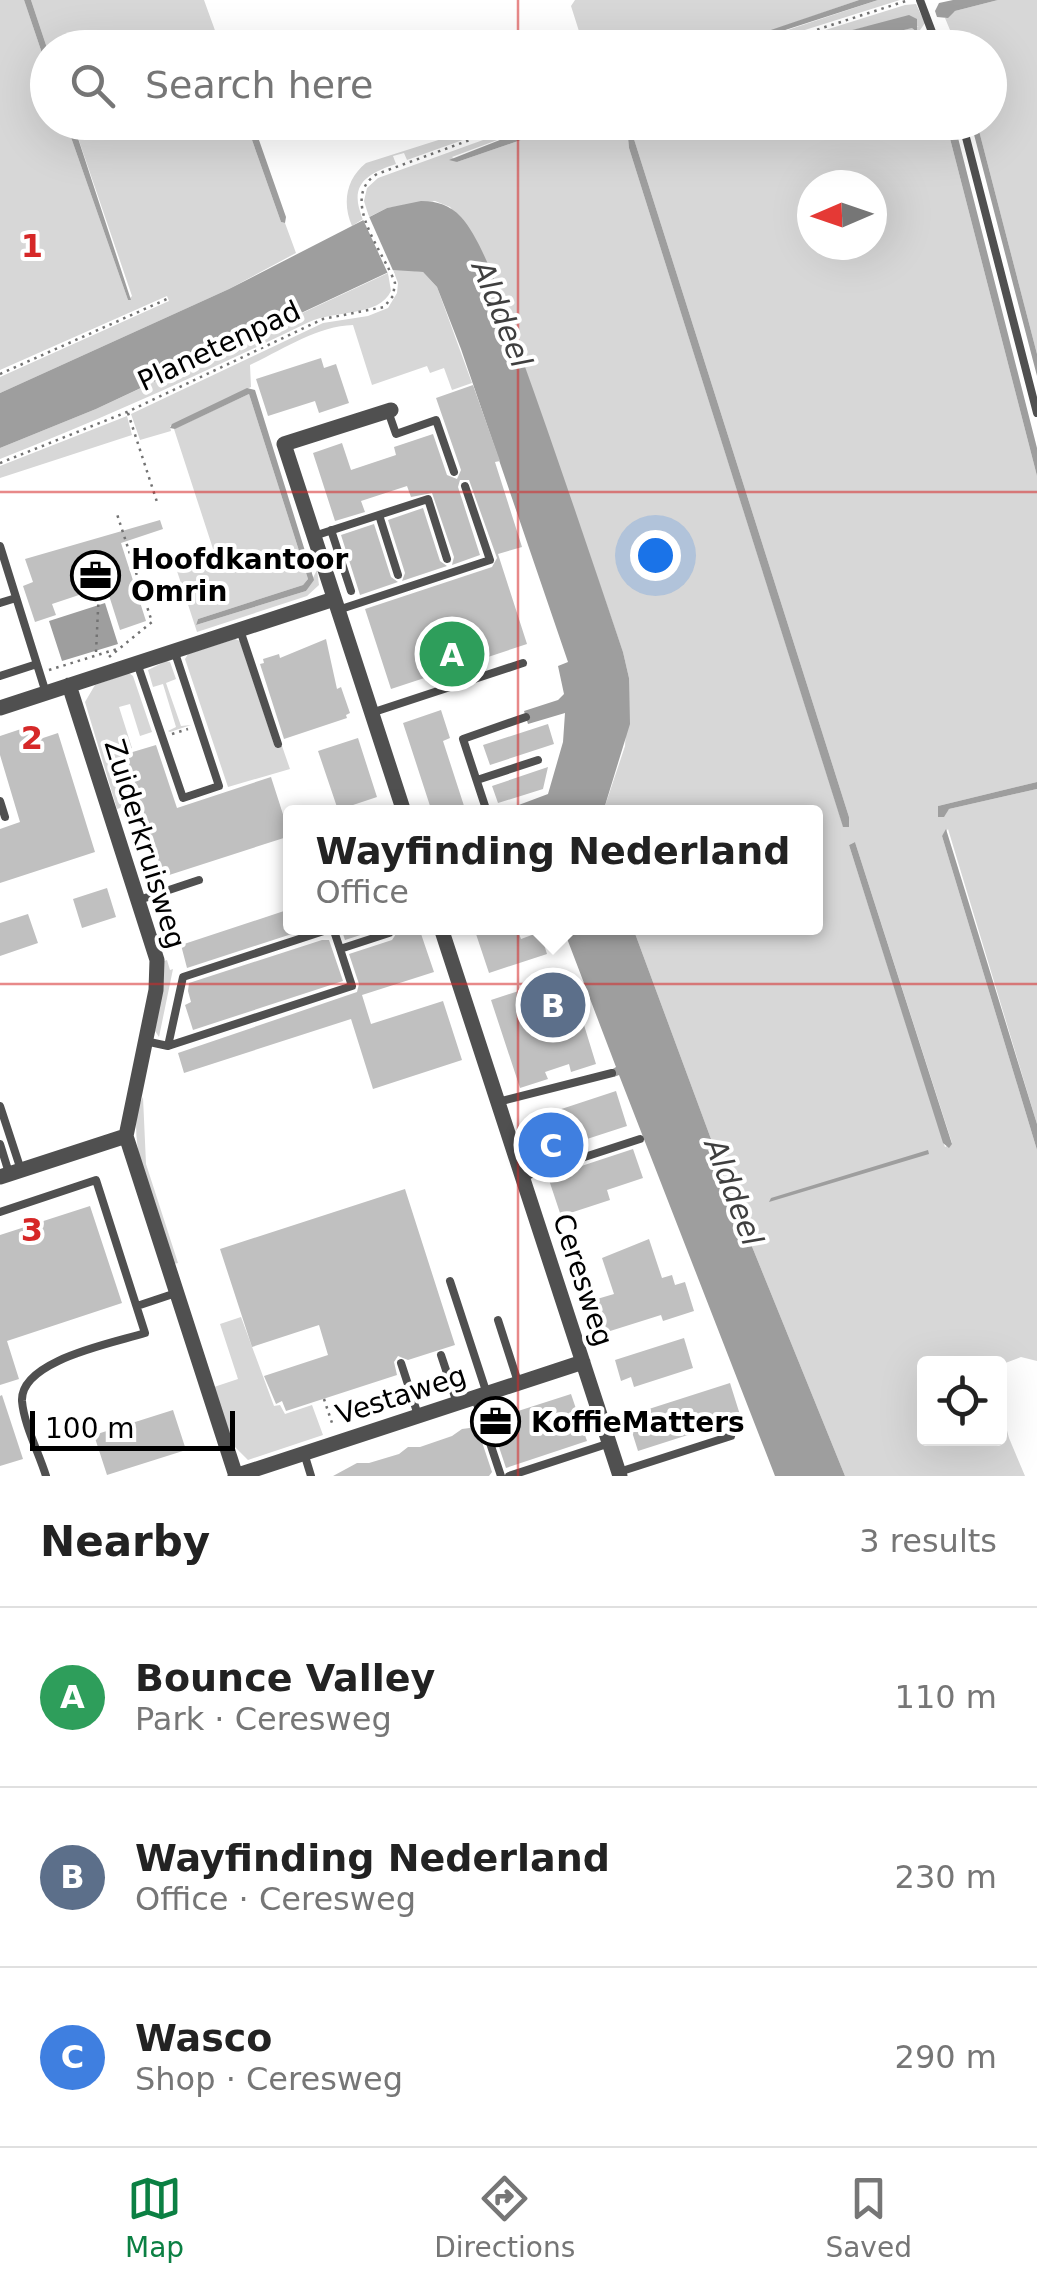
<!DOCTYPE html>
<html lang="en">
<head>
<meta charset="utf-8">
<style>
	:root { --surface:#fff; --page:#f6f6f6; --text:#222; --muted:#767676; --line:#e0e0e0; --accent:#0b8043 }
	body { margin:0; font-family:"DejaVu Sans",sans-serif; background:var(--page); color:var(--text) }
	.controls { position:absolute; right:30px; bottom:30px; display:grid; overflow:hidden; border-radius:10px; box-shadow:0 10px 40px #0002 }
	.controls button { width:90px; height:90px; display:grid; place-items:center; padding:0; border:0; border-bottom:2px solid var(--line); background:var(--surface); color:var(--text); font:50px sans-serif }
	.compass { position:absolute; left:797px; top:170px; width:90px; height:90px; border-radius:50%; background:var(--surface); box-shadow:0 10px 40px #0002; rotate:268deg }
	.scale { position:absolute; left:30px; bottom:25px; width:205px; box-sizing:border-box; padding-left:10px; border:5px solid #000; border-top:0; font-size:28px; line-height:35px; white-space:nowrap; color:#000; -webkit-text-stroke:8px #fff; paint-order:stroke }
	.you { position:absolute; left:655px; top:555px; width:35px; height:35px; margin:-25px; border:8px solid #fff; border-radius:50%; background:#1a73e8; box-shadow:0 0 0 15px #1a73e833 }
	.badge { display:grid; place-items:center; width:65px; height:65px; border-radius:50%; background:var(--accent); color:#fff; font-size:32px; font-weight:700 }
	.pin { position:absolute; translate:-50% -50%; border:5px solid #fff; box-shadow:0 2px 10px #0006 }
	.popup { position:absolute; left:283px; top:805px; width:540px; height:130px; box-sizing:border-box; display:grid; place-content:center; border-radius:10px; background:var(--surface); filter:drop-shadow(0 2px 8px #0005); font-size:32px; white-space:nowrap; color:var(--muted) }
	.popup b { font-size:38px; color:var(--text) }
	.popup::after { content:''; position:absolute; left:50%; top:100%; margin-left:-20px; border:20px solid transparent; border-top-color:var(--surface) }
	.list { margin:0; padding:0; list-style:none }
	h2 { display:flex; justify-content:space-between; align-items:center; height:130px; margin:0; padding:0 40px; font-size:42px }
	h2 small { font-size:32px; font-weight:400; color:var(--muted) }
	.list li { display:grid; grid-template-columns:65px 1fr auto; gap:30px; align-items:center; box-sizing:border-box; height:180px; padding:0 40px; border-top:2px solid var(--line) }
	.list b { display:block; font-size:38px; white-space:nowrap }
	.list p { margin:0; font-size:32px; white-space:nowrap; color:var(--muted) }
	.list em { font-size:32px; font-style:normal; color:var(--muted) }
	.icon { flex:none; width:55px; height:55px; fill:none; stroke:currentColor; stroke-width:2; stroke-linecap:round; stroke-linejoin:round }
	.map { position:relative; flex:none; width:1037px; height:1476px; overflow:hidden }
	.search { position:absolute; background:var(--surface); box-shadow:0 10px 40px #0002; left:30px; right:30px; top:30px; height:110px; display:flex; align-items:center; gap:25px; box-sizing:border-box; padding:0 35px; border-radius:55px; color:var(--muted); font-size:38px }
	.sheet { height:670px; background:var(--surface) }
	nav { display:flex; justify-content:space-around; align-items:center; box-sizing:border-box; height:140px; border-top:2px solid var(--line); background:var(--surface); font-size:28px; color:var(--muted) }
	nav a { display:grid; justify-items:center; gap:5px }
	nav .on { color:var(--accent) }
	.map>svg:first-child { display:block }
	.green { fill:#d7d7d7; fill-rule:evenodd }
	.water { fill:#9e9e9e }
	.pier { fill:#fff }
	.building { fill:#c0c0c0 }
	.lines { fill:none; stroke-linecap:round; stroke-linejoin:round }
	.path { stroke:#727272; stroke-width:2.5; stroke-dasharray:2.5 5; stroke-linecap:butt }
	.service { stroke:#505050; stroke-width:8 }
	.minor { stroke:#505050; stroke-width:15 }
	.grid { fill:none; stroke:#d62828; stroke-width:2.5; stroke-opacity:0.55 }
	.labels { text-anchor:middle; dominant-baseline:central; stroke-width:8; stroke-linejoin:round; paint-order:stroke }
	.street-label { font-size:28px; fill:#000; stroke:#fff }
	.poi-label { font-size:28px; font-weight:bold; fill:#000; stroke:#fff; text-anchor:start }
	.water-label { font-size:30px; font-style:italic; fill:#3f3f3f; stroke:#fff }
	.grid-label { font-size:32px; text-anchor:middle; font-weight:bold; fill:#d62828; stroke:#fff; stroke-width:8; stroke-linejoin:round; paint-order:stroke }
</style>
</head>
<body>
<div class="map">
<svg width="1037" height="1476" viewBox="0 0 1037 1476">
	<rect width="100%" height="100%" fill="#fff"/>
	<path class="green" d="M 0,0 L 24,0 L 47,68 L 48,122 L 66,123 L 128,300 L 132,296 L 73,123 L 246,123 L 281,222 L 285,223 L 296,253 L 229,289 L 0,393 L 0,377 L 169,301 L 167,296 L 0,370 Z
		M 31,0 L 204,0 L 221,47 L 47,48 Z
		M 575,0 L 859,0 L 721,48 L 584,47 L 571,6 Z
		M 878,0 L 900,0 L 751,47 L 733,48 Z
		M 998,0 L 1037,0 L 1037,354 L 977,123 L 990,122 L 990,48 L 957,47 L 945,18 L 955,11 Z
		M 916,4 L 925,23 L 918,33 L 921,47 L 836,47 L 919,26 L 869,26 L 788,47 L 768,48 L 905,5 Z
		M 631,122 L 946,123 L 1037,476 L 1037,782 L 938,806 L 944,813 L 949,809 L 1037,789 L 1037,1124 L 948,829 L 942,836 L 1037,1150 L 1037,1361 L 1021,1357 L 1000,1365 L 924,1364 L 924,1438 L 1000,1438 L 1000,1404 L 1009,1438 L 1025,1476 L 845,1476 L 738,1212 L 633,928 L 816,928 L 816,812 L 603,812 L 625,746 L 629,678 L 623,652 L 508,319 L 474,237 L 450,207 L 435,201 L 387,208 L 369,217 L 364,201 L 367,188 L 378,178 L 530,123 L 543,123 L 452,157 L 457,162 L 570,123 L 621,123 L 623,128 ZM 633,136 L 849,817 L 848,827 L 843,826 L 629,148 L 628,138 ZM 812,185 L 872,185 L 872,245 L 812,245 ZM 855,842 L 952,1143 L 945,1147 L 849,845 Z
		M 492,123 L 510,123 L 407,160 L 404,153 L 393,156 L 396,164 C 366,174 348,185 363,219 L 352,226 C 342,203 346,179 366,163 Z
		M 397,269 L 423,272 L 437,287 L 472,383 L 452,390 L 444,368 L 430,373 L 427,366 L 372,385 L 353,325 C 317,326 282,350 250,365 L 251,387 L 170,426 L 171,431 L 140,440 L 131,414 L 323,323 L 368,316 L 388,308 L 397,293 L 398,283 L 393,270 Z
		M 388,273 L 391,291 C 379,317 335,310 309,322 C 207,371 105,418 0,459 L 0,448 L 96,409 Z
		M 249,394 L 308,579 L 303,585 L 198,619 L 196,625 L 306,591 L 317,570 L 319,585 L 307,596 L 197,632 L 176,568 L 215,555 L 174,429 Z
		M 127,416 L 132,435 L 0,478 L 0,466 Z
		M 235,639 L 240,641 L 275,747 L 282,746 L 290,769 L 228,787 L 185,659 L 188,654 Z
		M 166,661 L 170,662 L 176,679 L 166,683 L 181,726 L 191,725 L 170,732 L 168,731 L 176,727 L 163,684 L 153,687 L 148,670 Z
		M 129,673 L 133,676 L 152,732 L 140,736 L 130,704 L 119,707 L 132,748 L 123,752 L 139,802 L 117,809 L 85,702 L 95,685 Z
		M 167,960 L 170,970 L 173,969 L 159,1037 L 155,1031 L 163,988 L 164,961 Z
		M 143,1097 L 146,1164 L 178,1263 L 174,1264 C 161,1222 120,1137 143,1097 Z
		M 241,1317 L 274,1406 L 280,1405 L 285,1414 L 312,1405 L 323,1435 L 248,1460 L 234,1446 L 214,1387 L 238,1379 L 220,1324 Z"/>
	<path class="water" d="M 24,0 L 31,0 L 47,48 L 47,68 Z
		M 859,0 L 878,0 L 733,47 L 721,47 Z
		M 953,0 L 998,0 L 955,11 L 948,18 L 937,17 L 935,11 L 939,3 Z
		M 909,15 L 917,19 L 917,32 L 912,28 L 836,47 L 788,47 Z
		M 66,123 L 73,123 L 131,300 L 128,300 Z
		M 246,123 L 253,123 L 286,217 L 285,223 L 281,222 Z
		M 543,123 L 570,123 L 457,162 L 449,160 Z
		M 946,123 L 954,123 L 956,130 L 1037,448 L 1037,476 Z
		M 971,123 L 977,123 L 1037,354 L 1037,376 Z
		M 633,136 L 849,817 L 849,827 L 843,827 L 629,148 L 628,138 Z
		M 421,201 C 437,201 450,205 461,217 C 485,243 507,315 519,350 C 555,450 589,551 623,652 L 629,678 L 630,724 L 603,812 L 500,812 L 548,794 L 563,742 L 565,713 L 528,724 L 524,711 L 558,700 L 564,694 L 558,666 L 568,662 L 461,349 L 437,287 L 423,272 L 393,270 L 96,409 L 0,448 L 0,393 L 229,289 L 387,208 Z
		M 247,388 L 255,390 L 314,580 L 306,591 L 196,625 L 198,619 L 303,585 L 308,579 L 249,394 L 175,429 L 170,428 L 172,424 Z
		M 105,603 L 118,644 L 62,661 L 49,621 Z
		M 1037,782 L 1037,789 L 949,809 L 944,817 L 938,817 L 938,806 Z
		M 946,829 L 1037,1124 L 1037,1150 L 942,836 Z
		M 855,842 L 952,1144 L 949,1148 L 943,1143 L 849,845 Z
		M 563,928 L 633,928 L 738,1212 L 845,1476 L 775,1476 L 619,1075 L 614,1077 L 611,1070 L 616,1067 Z
		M 928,1150 L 929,1154 L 769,1202 L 771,1198 Z"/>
	<path class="pier" d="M 367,212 L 395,275 L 390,278 L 361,215 Z"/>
	<path class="building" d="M 321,358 L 324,368 L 336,364 L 349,403 L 319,413 L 315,401 L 268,416 L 256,379 Z
		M 473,385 L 500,461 L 495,462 L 522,547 L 498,554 L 527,644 L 391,689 L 365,609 L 492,567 L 497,558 L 469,480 L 460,480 L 458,487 L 480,555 L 452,565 L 454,557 L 432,493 L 411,497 L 407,486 L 361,501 L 365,512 L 335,521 L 313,453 L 342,443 L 351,470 L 396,455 L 394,447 L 433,434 L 447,475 L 457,479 L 461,470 L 436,398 Z
		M 423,508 L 440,561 L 447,566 L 402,581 L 405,573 L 388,520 Z
		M 160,520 L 163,529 L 121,543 L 146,621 L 120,630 L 106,586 L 52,604 L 56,615 L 35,622 L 23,586 L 33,582 L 25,559 Z
		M 374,524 L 391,577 L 398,582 L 360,595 L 341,535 Z
		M 326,639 L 337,689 L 341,687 L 350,713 L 346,715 L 347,718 L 284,739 L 260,664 L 264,663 L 263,659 L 279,654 L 280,658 Z
		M 441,710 L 450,738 L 443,741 L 466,812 L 432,812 L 403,723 Z
		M 548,724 L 554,744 L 490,765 L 483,745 Z
		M 21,729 L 22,733 L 31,730 L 34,741 L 58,733 L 95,852 L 0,883 L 0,829 L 20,822 L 0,755 L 0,736 Z
		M 358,738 L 377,797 L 338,810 L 318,751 Z
		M 156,745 L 177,808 L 271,777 L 290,836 L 163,877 L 126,754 Z
		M 548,767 L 543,789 L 498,803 L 492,786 Z
		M 107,888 L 116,917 L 82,928 L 73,899 Z
		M 290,909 L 290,928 L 310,928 L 187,968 L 181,945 Z
		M 28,914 L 38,943 L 0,956 L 0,923 Z
		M 341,928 L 382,928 L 345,940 Z
		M 394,928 L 419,928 L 434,972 L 362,995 L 371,1024 L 443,1001 L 462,1060 L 373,1089 L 351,1019 L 184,1073 L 178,1053 L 357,992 L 359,984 L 349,954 L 392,940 L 396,934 Z
		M 474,928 L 517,928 L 521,939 L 540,932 L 547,954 L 489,973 Z
		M 322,940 L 329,940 L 343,981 L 193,1030 L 185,1005 L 191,1002 L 188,991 L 189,983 Z
		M 549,981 L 566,1031 L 584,1025 L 596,1064 L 571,1072 L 569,1064 L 545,1072 L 548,1079 L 520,1088 L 491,1000 Z
		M 616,1091 L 627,1126 L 544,1153 L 531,1119 Z
		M 633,1149 L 643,1178 L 607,1190 L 610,1200 L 561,1216 L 548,1177 Z
		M 405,1189 L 455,1345 L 408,1360 L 398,1356 L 394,1362 L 397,1375 L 286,1411 L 282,1401 L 276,1404 L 264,1376 L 328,1355 L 319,1325 L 252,1347 L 220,1249 Z
		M 90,1206 L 122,1303 L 7,1341 L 19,1379 L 0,1385 L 0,1235 Z
		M 649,1239 L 662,1278 L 672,1275 L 675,1285 L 685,1282 L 694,1311 L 663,1321 L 661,1315 L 607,1332 L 597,1299 L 614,1294 L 602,1258 Z
		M 684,1338 L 693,1368 L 634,1387 L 631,1377 L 621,1381 L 615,1360 Z
		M 730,1383 L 741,1418 L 638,1451 L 627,1416 Z
		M 571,1394 L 587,1441 L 506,1468 L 490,1420 Z
		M 2,1395 L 23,1459 L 0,1466 L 0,1396 Z
		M 173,1410 L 186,1450 L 107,1475 L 94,1435 Z
		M 477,1427 L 492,1472 L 489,1476 L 333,1476 L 357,1463 L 369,1463 L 399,1454 L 408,1447 L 420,1447 L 452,1436 L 462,1429 Z"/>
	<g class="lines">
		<path class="path" d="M 907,43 L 922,35
			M 760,48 L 909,0
			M 0,374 L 167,299
			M 128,413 L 157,502
			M 0,463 L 127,412 L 323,319 L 384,307 L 393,296 L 395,283 C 384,252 338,198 377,174 L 519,122
			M 96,652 L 99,589
			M 109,657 L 152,622 L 117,514
			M 49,670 L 117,649
			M 172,734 L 188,729
			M 324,1399 L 333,1426"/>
		<path class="service" d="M 920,0 L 938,48
			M 962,122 L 1037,413
			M 388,411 L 396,434 L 436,420 L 454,472
			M 379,515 L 398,575
			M 331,530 L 351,591
			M 314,536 L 428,499 L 447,559
			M 0,546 L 46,693
			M 0,603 L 16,598
			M 338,610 L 490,560 L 465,486
			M 240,630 L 278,744
			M 137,663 L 183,798 L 219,786 L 175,653
			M 0,676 L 37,664
			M 371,713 L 523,663
			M 477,780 L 538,760
			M 0,801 L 5,817
			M 487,812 L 463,739 L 526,717
			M 139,900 L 199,880
			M 145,1041 L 168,1046 L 352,986 L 340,949
			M 168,1046 L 183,977 L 333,928 L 340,949 L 389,933
			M 498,1102 L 612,1073
			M 0,1106 L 21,1170
			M 527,1125 L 542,1171
			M 0,1144 L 9,1173
			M 523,1177 L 640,1139
			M 0,1212 L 96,1180 L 145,1333 C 114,1343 20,1360 22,1401 C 24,1425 39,1453 46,1476
			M 450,1281 L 487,1394
			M 137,1306 L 176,1293
			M 498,1320 L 518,1382
			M 441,1355 L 457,1403
			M 401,1363 L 418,1415
			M 475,1398 L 501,1476
			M 304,1453 L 311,1476
			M 619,1472 L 731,1436
			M 509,1476 L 610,1443"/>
		<path class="minor" d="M 391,410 L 284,444 L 404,812
			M 69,685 L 157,960 L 156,990 L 126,1136 L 236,1476
			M 0,708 L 334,599
			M 441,928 L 620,1476
			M 0,1177 L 126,1136
			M 235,1476 L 583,1362"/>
	</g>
	<path class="grid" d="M 518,0 L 518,48M 518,122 L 518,1476M 0,492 L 1037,492M 0,984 L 1037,984"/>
	<defs>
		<symbol id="office-ring" viewBox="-11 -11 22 22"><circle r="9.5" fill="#fff" stroke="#000" stroke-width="1.5"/><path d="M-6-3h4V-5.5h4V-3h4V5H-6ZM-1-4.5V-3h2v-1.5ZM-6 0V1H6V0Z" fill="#000"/></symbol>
	</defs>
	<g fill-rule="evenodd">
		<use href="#office-ring" x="68" y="548" width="55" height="55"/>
		<use href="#office-ring" x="468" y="1394" width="55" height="55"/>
	</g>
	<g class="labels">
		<g class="street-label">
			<text transform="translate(219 346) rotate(-25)">Planetenpad</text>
			<text transform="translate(145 844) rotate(73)">Zuiderkruisweg</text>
			<text transform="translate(583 1280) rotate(72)">Ceresweg</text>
			<text transform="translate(401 1395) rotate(-18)">Vestaweg</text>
		</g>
		<g class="poi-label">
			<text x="131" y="559">Hoofdkantoor<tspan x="131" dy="32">Omrin</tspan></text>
			<text x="531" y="1422">KoffieMatters</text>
		</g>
		<g class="water-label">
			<text transform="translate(502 314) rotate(68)">Alddeel</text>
			<text transform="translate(734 1192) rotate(69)">Alddeel</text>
		</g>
	</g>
	<g class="grid-label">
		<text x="32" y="257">1</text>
		<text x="32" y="749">2</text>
		<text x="32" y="1241">3</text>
	</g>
</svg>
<div class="controls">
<button><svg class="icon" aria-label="locate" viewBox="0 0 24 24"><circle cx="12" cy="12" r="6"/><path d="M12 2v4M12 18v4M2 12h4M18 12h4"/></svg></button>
</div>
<svg class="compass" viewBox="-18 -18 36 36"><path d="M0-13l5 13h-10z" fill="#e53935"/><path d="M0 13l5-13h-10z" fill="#767676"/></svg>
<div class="scale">100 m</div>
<div class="you"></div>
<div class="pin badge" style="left:452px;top:654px;background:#2e9e5b">A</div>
<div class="pin badge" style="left:553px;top:1005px;background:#5c6f8a">B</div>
<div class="popup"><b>Wayfinding Nederland</b>Office</div>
<div class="pin badge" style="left:551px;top:1145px;background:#3f7fe0">C</div>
<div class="search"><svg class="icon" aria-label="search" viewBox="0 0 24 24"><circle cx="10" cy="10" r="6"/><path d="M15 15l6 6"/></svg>Search here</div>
</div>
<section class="sheet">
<h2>Nearby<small>3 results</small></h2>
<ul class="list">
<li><span class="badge" style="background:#2e9e5b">A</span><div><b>Bounce Valley</b><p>Park · Ceresweg</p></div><em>110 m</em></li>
<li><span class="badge" style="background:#5c6f8a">B</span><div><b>Wayfinding Nederland</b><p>Office · Ceresweg</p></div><em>230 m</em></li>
<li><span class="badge" style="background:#3f7fe0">C</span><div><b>Wasco</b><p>Shop · Ceresweg</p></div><em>290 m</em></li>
</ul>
</section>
<nav>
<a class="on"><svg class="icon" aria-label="map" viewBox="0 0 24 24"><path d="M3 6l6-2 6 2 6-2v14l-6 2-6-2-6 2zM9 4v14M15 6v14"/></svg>Map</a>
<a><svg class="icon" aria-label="directions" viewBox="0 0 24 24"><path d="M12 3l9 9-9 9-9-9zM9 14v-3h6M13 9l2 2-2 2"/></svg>Directions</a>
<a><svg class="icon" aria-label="saved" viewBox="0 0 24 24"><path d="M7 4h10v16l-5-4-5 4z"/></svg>Saved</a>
</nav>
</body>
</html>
